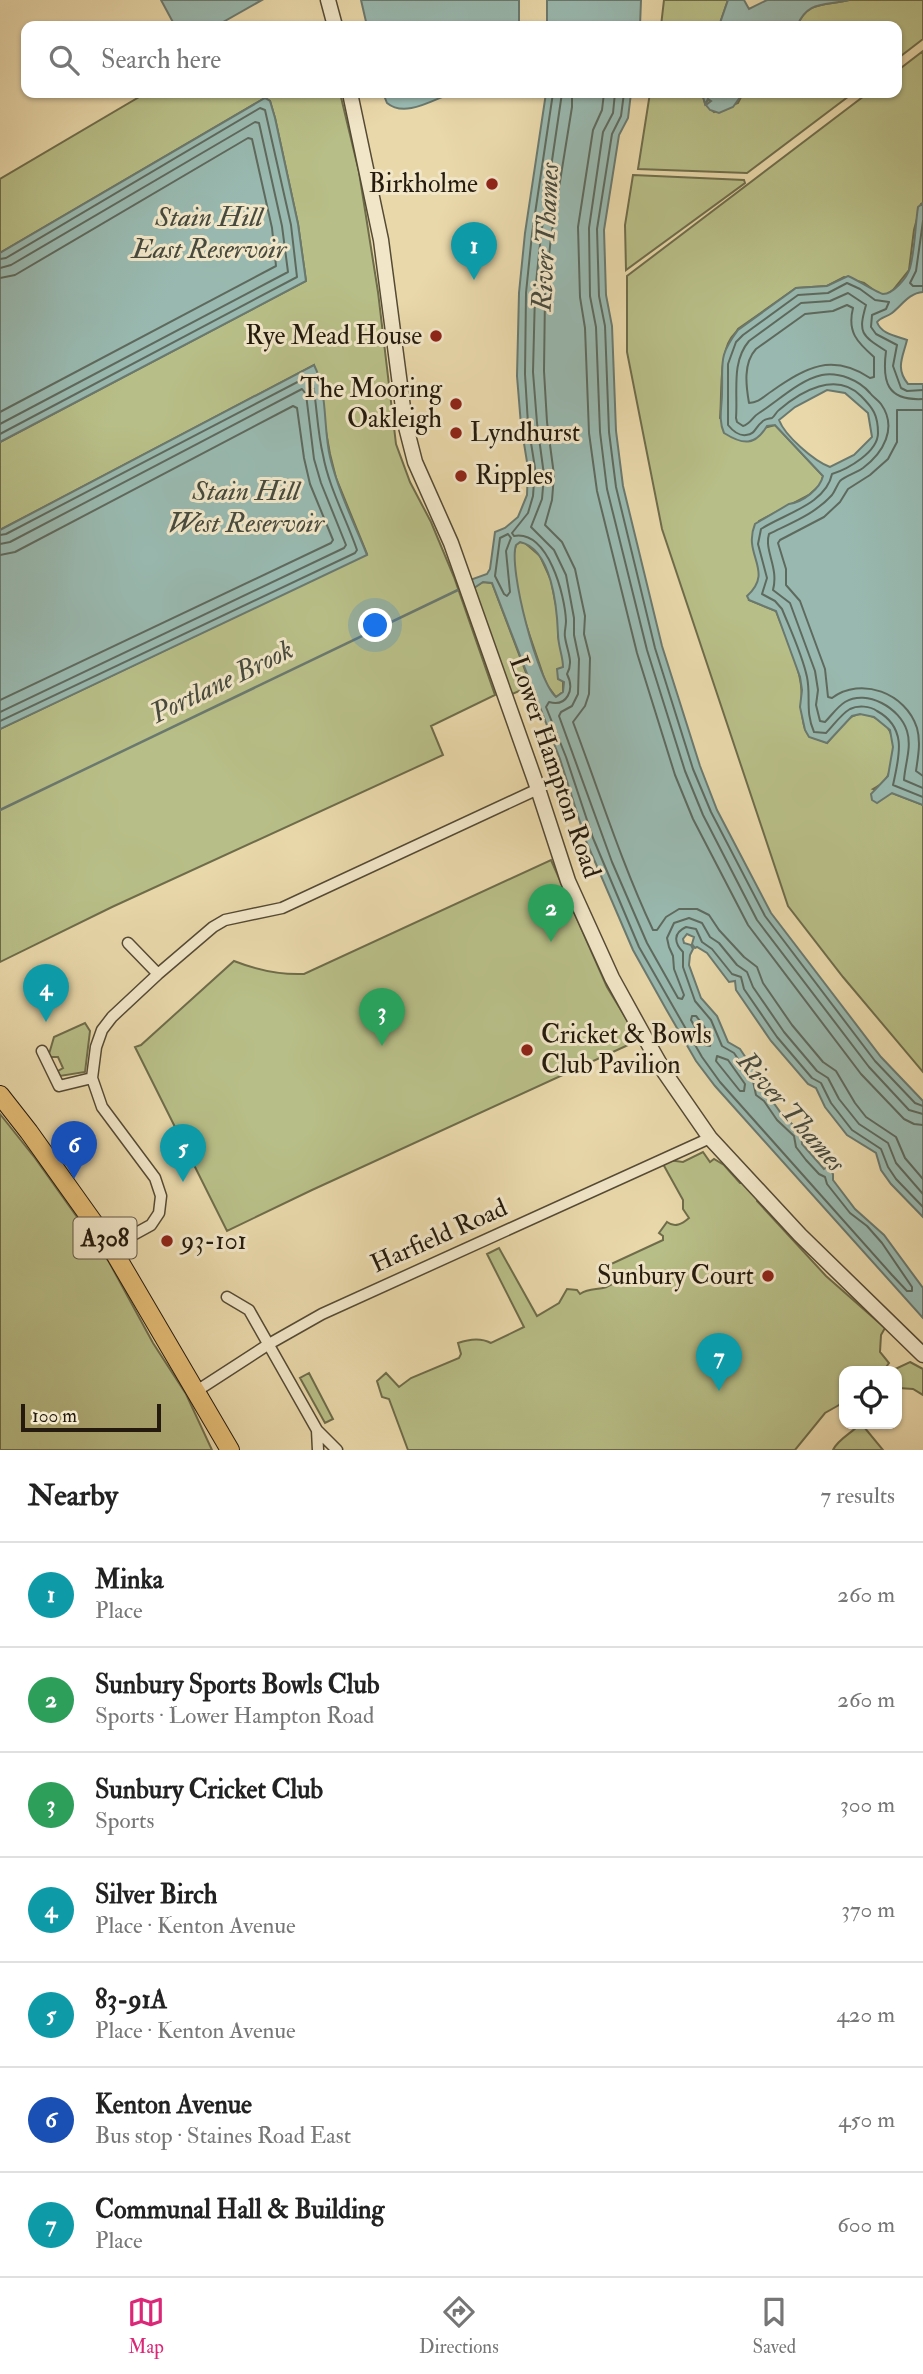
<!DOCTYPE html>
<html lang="en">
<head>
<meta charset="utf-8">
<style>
	:root { --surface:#fff; --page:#f2f2f2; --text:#222; --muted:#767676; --line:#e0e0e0; --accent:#db2777 }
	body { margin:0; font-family:"IM FELL Double Pica",serif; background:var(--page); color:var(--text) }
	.controls { position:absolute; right:21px; bottom:21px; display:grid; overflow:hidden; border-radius:14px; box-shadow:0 2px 5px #0004 }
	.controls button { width:63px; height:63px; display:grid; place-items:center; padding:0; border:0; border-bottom:2px solid var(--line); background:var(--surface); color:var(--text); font:35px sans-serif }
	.scale { position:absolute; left:21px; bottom:18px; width:140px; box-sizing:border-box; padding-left:7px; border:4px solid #241a0d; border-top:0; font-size:19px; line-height:24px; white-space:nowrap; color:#241a0d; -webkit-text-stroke:5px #f1e6c8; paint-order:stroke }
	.you { position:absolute; left:376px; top:626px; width:24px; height:24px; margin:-18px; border:5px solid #fff; border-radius:50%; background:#1a73e8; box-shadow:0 0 0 10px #1a73e833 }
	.badge { display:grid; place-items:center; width:46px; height:46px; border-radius:50%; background:var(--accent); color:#fff; font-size:23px; font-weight:700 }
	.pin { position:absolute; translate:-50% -58px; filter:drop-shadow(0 2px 4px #0008) }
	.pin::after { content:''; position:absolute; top:37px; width:24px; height:21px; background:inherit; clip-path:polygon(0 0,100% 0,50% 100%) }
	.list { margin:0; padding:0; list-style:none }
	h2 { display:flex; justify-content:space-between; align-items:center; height:91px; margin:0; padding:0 28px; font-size:30px }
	h2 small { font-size:23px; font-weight:400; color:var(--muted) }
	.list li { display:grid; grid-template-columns:46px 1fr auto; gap:21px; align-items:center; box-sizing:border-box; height:105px; padding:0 28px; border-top:2px solid var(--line) }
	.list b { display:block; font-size:26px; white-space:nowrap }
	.list p { margin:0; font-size:23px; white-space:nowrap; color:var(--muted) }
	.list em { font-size:23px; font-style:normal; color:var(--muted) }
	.icon { flex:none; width:38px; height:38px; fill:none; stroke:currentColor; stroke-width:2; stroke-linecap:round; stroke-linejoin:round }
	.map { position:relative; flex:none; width:923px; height:1450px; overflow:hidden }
	.search { position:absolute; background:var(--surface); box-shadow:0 2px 5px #0004; left:21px; right:21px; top:21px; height:77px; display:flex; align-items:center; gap:18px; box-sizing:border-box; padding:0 24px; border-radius:14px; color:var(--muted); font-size:26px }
	.sheet { height:826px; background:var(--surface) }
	nav { display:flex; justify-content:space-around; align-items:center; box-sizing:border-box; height:98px; border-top:2px solid var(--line); background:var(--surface); font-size:19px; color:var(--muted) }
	nav a { display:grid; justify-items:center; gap:4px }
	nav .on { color:var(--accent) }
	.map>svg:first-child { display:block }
	.green { fill:#b8be87; stroke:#6e6c4a; stroke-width:2 }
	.water { fill:#99b9b0; stroke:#6a796f; stroke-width:2; fill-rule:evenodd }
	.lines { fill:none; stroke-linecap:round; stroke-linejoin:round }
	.shore { stroke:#5e6a5e; stroke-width:2 }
	.stream { stroke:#6a796f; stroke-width:2.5 }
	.minor-casing { stroke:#554a34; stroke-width:13 }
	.tertiary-casing { stroke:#554a34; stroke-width:17 }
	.trunk-casing { stroke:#241a0d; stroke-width:20 }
	.minor { stroke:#f1e6c8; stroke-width:10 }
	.tertiary { stroke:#f1e6c8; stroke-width:14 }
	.trunk { stroke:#e4bc75; stroke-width:18 }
	.poi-dot { fill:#8f2418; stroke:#f1e6c8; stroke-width:2.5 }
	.labels { text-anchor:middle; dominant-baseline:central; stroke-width:6; stroke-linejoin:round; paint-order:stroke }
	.shield { fill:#f1e6c8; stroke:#625745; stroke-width:2 }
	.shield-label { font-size:24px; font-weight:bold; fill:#241a0d }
	.poi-label { font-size:26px; fill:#241a0d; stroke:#f1e6c8; text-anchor:end }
	.street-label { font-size:26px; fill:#241a0d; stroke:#f1e6c8 }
	.water-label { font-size:28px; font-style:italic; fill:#474a3e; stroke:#f1e6c8 }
</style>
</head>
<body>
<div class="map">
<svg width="923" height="1450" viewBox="0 0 923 1450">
	<rect width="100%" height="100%" fill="#e9d8aa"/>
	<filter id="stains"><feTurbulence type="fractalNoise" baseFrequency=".00286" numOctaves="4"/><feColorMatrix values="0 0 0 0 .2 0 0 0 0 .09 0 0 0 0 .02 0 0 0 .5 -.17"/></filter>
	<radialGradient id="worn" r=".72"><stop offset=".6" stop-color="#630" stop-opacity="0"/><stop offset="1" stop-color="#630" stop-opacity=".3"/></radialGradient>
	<path class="green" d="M 664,0 L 728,0 L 719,26 L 661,26 Z
		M 849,0 L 923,0 L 923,39 L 897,59 L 897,26 L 797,26 C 808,0 825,6 849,0 Z
		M 923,51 L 923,203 L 921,204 L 914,230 L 909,270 L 893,290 L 887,294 L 879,294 L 864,283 L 844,277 L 827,286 L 796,288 L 738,329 C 736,333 733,335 731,338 C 719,356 722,397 720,418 L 764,428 L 775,425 L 823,476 L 821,484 L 809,495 L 759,521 L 760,579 L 749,600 L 776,611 C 784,633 796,656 800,679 C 804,696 799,712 805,729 C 809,740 818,738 827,743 C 834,735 844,721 853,716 C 867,709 889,723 892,737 C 895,747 892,770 886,779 C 883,784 878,786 873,789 L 888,794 L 892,793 L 923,805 L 923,1072 L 843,977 L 788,906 L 662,529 L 627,352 L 627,276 L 868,93 L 897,93 L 897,71 Z
		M 146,93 L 340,93 L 359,172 L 378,292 L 396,444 L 410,482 L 431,522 L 454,577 L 495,695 L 431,726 L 443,755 L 112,907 L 0,962 L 0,729 L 367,554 L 336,478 L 330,454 L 314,365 L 0,530 L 0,442 L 306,281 L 298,224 L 275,118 L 270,101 L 265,98 L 0,253 L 0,179 Z
		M 650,93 L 702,93 L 705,103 L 709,99 L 711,101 L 706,105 L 714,112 L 738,103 L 743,93 L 853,93 L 747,173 L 638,169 Z
		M 633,175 L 744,180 L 745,183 L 626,270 L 625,225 Z
		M 520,542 L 525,543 L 540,556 L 551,580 L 559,621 L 558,636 L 563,658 L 563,692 L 556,697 L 547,685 L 543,675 C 533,642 505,578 516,545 Z
		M 483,582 L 492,583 L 531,686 L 510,695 L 473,588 Z
		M 551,860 L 607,987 L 639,1040 L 312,1190 L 227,1231 L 135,1047 L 141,1045 L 234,961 C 257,970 279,975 304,974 Z
		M 85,1023 L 90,1031 L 85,1072 L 60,1076 L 58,1071 L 63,1068 L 58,1057 L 51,1057 L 49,1054 L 54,1037 Z
		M 0,1114 L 35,1158 L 109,1262 L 153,1343 L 186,1394 L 212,1450 L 0,1450 Z
		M 703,1152 L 710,1162 L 714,1159 L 724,1165 L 740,1183 L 746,1183 L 758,1195 L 757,1201 L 826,1276 L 885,1328 L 881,1335 L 880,1352 L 889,1363 L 883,1371 L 844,1371 L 844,1400 L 839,1405 L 825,1413 L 795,1450 L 408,1450 L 389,1399 L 382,1397 L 377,1381 L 386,1373 L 399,1387 L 411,1378 L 459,1358 L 461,1354 L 458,1343 C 469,1339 480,1337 491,1343 L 524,1327 L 487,1254 L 499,1248 L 537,1316 L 559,1303 L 567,1289 L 577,1290 L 580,1294 C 593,1285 603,1294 617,1280 L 609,1265 L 663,1240 L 663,1236 L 659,1233 L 667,1222 C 675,1228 682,1224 689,1218 L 683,1209 L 683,1200 L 663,1164 L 668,1160 L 683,1162 Z
		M 910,1362 L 923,1369 L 923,1395 L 913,1389 L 899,1388 L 897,1393 L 897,1371 L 891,1371 Z
		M 309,1373 L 333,1419 L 325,1423 L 300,1378 Z
		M 860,1424 L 870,1424 L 864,1427 L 883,1450 L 833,1450 C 838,1439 852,1433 860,1424 Z"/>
	<path class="water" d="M 161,0 L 262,0 L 216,26 L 175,26 Z
		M 361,0 L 519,0 L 519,26 L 367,26 Z
		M 547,0 L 641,0 L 640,26 L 547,26 Z
		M 728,0 L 744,0 L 749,9 L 767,0 L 849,0 C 825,6 808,0 797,26 L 719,26 Z
		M 383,93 L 452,93 C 432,100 405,118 387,103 Z
		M 546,93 L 631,93 L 628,118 L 619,135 L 604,230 L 606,295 L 612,326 L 616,431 L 623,486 L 662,646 L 700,766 L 717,810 L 771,913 L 881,1057 L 923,1101 L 923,1217 L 891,1184 L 881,1170 L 876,1153 L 847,1135 L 825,1107 L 816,1088 L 808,1084 L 771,1041 L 736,990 L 735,981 L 729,982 L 707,953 L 697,947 L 695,948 L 692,944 L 694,937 L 687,934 L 683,939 L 684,943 L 691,945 L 693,949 L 690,955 L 689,965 L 701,998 L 717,1016 L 728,1042 L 740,1049 L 760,1079 L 761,1091 L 768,1095 L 783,1116 L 801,1132 L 802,1144 L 824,1169 L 827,1167 L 833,1174 L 833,1180 L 855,1209 L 884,1235 L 923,1288 L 923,1318 L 715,1086 L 696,1061 L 666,1009 L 633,950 L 586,841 L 560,759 L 492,583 L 483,582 L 474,588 L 470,580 L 487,574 L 490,569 L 495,532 L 505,528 L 518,517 L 527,495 L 528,468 L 521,425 L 517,376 L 519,293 L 525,233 ZM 520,542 C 552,549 557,608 558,634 C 558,646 563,656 563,667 L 557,669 L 558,679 L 564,682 L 563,692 L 556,697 C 538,682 508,568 516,545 Z
		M 702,93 L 743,93 L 733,107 L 719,113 L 710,110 L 706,105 L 711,101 L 708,99 L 705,104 Z
		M 265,98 L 270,101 L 275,118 L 298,224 L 306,281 L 0,442 L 0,253 Z
		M 923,203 L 923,292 C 909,293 902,305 892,313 C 887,317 881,317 877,322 C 881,334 896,336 907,340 C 903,357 895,368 908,384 L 923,384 L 923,805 L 892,793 L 877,803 L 872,800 L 871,794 L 888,776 L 893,747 L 890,730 L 874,717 L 860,714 L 852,716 L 827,743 L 809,737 L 805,730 L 800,707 L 802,690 L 800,677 L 776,611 L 749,600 L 747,596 C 775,571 742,555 755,524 L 789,504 C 803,502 820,489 823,476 L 775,425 L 767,426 C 755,446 743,445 724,433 C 718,420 722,407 722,393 C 723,361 718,357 738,330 L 796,288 L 827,286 L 848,276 C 856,279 877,293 883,294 C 893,294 907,278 910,268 C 915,249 915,227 918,207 ZM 827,390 L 845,393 L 868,413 L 872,437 L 854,455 L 830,467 C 814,461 785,436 779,420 L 795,407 Z
		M 314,365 C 328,392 323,427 330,457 C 338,490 354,523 367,555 L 0,729 L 0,530 Z"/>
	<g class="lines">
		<path class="shore" d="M 553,93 L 532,234 L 526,293 L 525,374 L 528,424 L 535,468 L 533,496 L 528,513 L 512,533 L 514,536 C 548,530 565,595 566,621 C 566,627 564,632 565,637 C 567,651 574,662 567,674 C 575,690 567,707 549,702 L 546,707 L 566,757 L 593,838 L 639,947 L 702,1057 L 720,1082 L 892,1275 L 907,1291 L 912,1291 L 912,1287 L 882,1243 L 867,1226 L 850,1213 L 827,1184 L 825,1177 L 819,1174 L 806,1160 L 796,1147 L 794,1136 L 777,1120 L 764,1101 L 756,1095 L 753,1081 L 734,1053 L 722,1046 L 711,1020 L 695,1001 L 683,967 L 683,952 C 674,943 673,933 686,927 L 696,929 L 702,942 L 712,949 L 732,974 L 741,977 L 744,989 L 777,1037 L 812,1078 L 821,1083 L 831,1103 L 852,1130 L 881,1149 L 888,1167 L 896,1179 L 923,1207
			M 562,93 L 541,235 L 535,293 L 533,372 L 537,423 L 544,475 L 542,499 L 531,527 L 554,550 L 566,575 L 574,618 L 574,635 L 579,659 L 578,694 L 572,706 L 561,712 L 559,716 L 612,862 L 647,943 L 678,998 L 682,999 L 684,995 L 674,969 L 673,956 L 669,947 L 667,938 L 674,923 L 689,918 L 702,923 L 710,937 L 719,943 L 737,965 L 747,972 L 753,987 L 784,1032 L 817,1071 L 828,1078 L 839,1099 L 859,1124 L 888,1143 L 896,1163 L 923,1194
			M 572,93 L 572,107 L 551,237 L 545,294 L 544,371 L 547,422 L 554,475 L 552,500 L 545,525 L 562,542 L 575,569 L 585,616 L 584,634 L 590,658 L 589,694 L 585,706 L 573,722 C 599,791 621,862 653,930 L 657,930 L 666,917 L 679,909 L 697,909 L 709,915 L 719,930 L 744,957 L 757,967 L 763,983 L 792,1025 L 823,1062 L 836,1071 L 855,1103 L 866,1117 L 896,1137 L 905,1158 L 923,1179
			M 604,93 L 602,110 L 593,130 L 578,227 L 580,297 L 585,328 L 589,433 L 597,491 L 637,653 L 675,775 L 693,819 L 748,925 L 861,1074 L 904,1119 L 914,1124 L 923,1125
			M 615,93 L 613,113 L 603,132 L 589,228 L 590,296 L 596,327 L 600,432 L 607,489 L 647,650 L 685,771 L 703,815 L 757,920 L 869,1067 L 909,1110 L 923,1114
			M 624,93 L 621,116 L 612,134 L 597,229 L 599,296 L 605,326 L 609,432 L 616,487 L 655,648 L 693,769 L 711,812 L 765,916 L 875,1061 L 915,1103 L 923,1106
			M 923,221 L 916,271 L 910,283 L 913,286 L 923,286
			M 0,259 L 6,258 L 260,108 L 265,110 L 291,225 L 297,277 L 0,434
			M 0,268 L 11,265 L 255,122 L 259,123 L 282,226 L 288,272 L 0,424
			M 0,278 L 15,275 L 248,138 L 252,139 L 272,228 L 276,266 L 0,412
			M 847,305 L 853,308 C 847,332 857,342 874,357 L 874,377 L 870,378 C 832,353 806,367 772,391 C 764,396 759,403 749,403 C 746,386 743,363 756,349 L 805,314 L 833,311 Z
			M 923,390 L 907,391 L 901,388 L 893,366 L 897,345 L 876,334 L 871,327 L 872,315 L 886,309 L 889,302 L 875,300 L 860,289 L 847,283 L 828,293 L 798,295 L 743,335 L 736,342 L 728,364 L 728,425 C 732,430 739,436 746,435 C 756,434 755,427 762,422 C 764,419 768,419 772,418 C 775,416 776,412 779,410 C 801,391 836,371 861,396 C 873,408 878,415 878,433 C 878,452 848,469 832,474 C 826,504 784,514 761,529 L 758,544 L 767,578 L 762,594 L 775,601 L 782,609 C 791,631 802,654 807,677 C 811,696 805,712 814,732 L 826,733 C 833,726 841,714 850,709 C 858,705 870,706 877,711 C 908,728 899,757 893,785 L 923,797
			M 923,399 C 887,401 882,382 886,351 C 861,335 858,333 866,305 L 848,293 L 830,301 L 801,303 L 749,341 C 731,362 738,392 736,418 L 737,422 L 743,426 C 751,424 752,417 759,413 C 778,401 799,380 822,375 C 839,372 859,380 870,393 C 873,397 878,400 881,404 C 898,428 883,453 863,468 C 856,473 845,476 840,481 C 837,485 835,491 832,495 C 815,514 791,523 769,534 C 764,551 779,567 773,590 L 790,603 L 815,671 L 818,690 L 816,705 L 820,721 L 825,722 C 831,716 837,707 845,702 C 867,689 900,708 907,731 C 912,747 905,764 904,780 L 923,788
			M 923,410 L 897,410 L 897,442 L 888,459 L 870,475 L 848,489 L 840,502 L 824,517 L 780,540 L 778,543 L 786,569 L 786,585 L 800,601 L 825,669 L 828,697 L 832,698 C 861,676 906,693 917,728 C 921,742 918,757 916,771 L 923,776
			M 508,534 L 511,538 L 506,551 L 510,592 L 507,596 L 504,594 L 495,576 L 500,538 Z
			M 0,535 L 6,534 L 309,376 L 312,378 C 317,404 317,430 323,455 C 329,488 346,518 357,550 L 355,553 L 0,721
			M 0,544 L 10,542 L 302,389 L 306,394 L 314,459 L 321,483 L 346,545 L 344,548 L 0,712
			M 0,555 L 15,552 L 293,406 L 297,408 L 304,458 L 310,484 L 333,540 L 331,543 L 0,700
			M 692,1016 L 696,1016 C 702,1023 713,1037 710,1046 L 705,1045 L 691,1020 Z
			M 717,1056 L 728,1060 L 745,1084 L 744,1091 L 740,1091 L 716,1061 Z"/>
		<path class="stream" d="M 0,810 L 460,589"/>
		<defs>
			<path id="minor" d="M 128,943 L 158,974
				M 42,1051 L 59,1086 L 92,1078
				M 111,1247 L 151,1225 L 159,1213 L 161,1196 L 155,1178 L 102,1107 L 92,1078 L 96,1047 L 102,1030 L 112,1017 L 158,974 L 213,927 L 225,920 L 282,908 L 538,789
				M 227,1297 L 249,1310 L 317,1430 L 337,1450
				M 195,1392 L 269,1344 L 322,1314 L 710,1138
				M 317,1430 L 318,1450"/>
			<path id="tertiary" d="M 328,0 L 335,26
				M 350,93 L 381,240 L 405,423 L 415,462 L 451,543 L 538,789 L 568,881 L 612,978 L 644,1036 L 665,1073 L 710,1138 L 800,1235 L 923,1355"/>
			<path id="trunk" d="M 0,1095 L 29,1132 L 111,1247 L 230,1450"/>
		</defs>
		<use href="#minor" class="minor-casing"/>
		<use href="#tertiary" class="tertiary-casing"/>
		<use href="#trunk" class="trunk-casing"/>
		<use href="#minor" class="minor"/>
		<use href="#tertiary" class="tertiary"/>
		<use href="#trunk" class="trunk"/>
	</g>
	<g class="poi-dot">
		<circle cx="492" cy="184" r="7"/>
		<circle cx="436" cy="336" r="7"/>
		<circle cx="456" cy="404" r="7"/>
		<circle cx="456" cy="433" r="7"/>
		<circle cx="461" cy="476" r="7"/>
		<circle cx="527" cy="1050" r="7"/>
		<circle cx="167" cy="1241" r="7"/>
		<circle cx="768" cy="1276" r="7"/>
	</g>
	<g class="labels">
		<rect class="shield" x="73.5" y="1217.5" width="63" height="41" rx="5"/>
		<g class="shield-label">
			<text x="105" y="1238">A308</text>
		</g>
		<g class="poi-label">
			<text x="478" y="184">Birkholme</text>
			<text x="422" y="336">Rye Mead House</text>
			<text x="442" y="389">The Mooring<tspan x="442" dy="30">Oakleigh</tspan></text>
			<text x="470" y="433" text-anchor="start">Lyndhurst</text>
			<text x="475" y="476" text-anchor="start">Ripples</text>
			<text x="541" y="1035" text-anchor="start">Cricket &amp; Bowls<tspan x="541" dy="30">Club Pavilion</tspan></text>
			<text x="181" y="1241" text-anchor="start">93-101</text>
			<text x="754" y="1276">Sunbury Court</text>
		</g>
		<g class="street-label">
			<text transform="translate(555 767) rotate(71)">Lower Hampton Road</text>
			<text transform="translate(439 1236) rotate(-24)">Harfield Road</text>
		</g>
		<g class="water-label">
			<text x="209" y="217">Stain Hill<tspan x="209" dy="32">East Reservoir</tspan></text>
			<text transform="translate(546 237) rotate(-87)">River Thames</text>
			<text x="246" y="491">Stain Hill<tspan x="246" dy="32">West Reservoir</tspan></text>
			<text transform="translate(222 682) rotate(-26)">Portlane Brook</text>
			<text transform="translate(791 1112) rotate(49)">River Thames</text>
		</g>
	</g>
	<rect width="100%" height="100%" filter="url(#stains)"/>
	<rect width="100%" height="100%" fill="url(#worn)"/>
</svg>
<div class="controls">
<button><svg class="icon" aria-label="locate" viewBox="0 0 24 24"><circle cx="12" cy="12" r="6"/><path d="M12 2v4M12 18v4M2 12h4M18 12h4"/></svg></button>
</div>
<div class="scale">100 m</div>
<div class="you"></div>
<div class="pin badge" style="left:474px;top:280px;background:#0f9aa8">1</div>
<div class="pin badge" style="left:551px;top:942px;background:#2e9e5b">2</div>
<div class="pin badge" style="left:382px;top:1046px;background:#2e9e5b">3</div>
<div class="pin badge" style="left:46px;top:1022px;background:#0f9aa8">4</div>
<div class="pin badge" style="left:183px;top:1182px;background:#0f9aa8">5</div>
<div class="pin badge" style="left:74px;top:1179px;background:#1a4fb4">6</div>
<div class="pin badge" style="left:719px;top:1391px;background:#0f9aa8">7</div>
<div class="search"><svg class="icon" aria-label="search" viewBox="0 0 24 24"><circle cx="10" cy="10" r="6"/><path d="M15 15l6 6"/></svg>Search here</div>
</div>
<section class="sheet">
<h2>Nearby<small>7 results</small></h2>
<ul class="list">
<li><span class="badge" style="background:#0f9aa8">1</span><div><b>Minka</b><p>Place</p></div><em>260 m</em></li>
<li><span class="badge" style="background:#2e9e5b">2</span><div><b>Sunbury Sports Bowls Club</b><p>Sports · Lower Hampton Road</p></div><em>260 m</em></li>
<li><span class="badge" style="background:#2e9e5b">3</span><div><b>Sunbury Cricket Club</b><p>Sports</p></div><em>300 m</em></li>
<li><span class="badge" style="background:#0f9aa8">4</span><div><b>Silver Birch</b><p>Place · Kenton Avenue</p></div><em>370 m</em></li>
<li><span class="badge" style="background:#0f9aa8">5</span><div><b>83-91A</b><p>Place · Kenton Avenue</p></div><em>420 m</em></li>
<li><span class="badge" style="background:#1a4fb4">6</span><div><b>Kenton Avenue</b><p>Bus stop · Staines Road East</p></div><em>450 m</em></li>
<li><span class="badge" style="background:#0f9aa8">7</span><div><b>Communal Hall &amp; Building</b><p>Place</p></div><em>600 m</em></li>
</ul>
</section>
<nav>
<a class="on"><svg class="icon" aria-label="map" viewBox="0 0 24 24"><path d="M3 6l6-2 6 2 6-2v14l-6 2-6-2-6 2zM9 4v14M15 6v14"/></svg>Map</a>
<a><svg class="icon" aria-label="directions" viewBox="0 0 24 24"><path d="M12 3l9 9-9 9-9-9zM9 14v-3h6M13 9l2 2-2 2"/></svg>Directions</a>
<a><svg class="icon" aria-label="saved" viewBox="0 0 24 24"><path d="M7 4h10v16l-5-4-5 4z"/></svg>Saved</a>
</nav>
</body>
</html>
